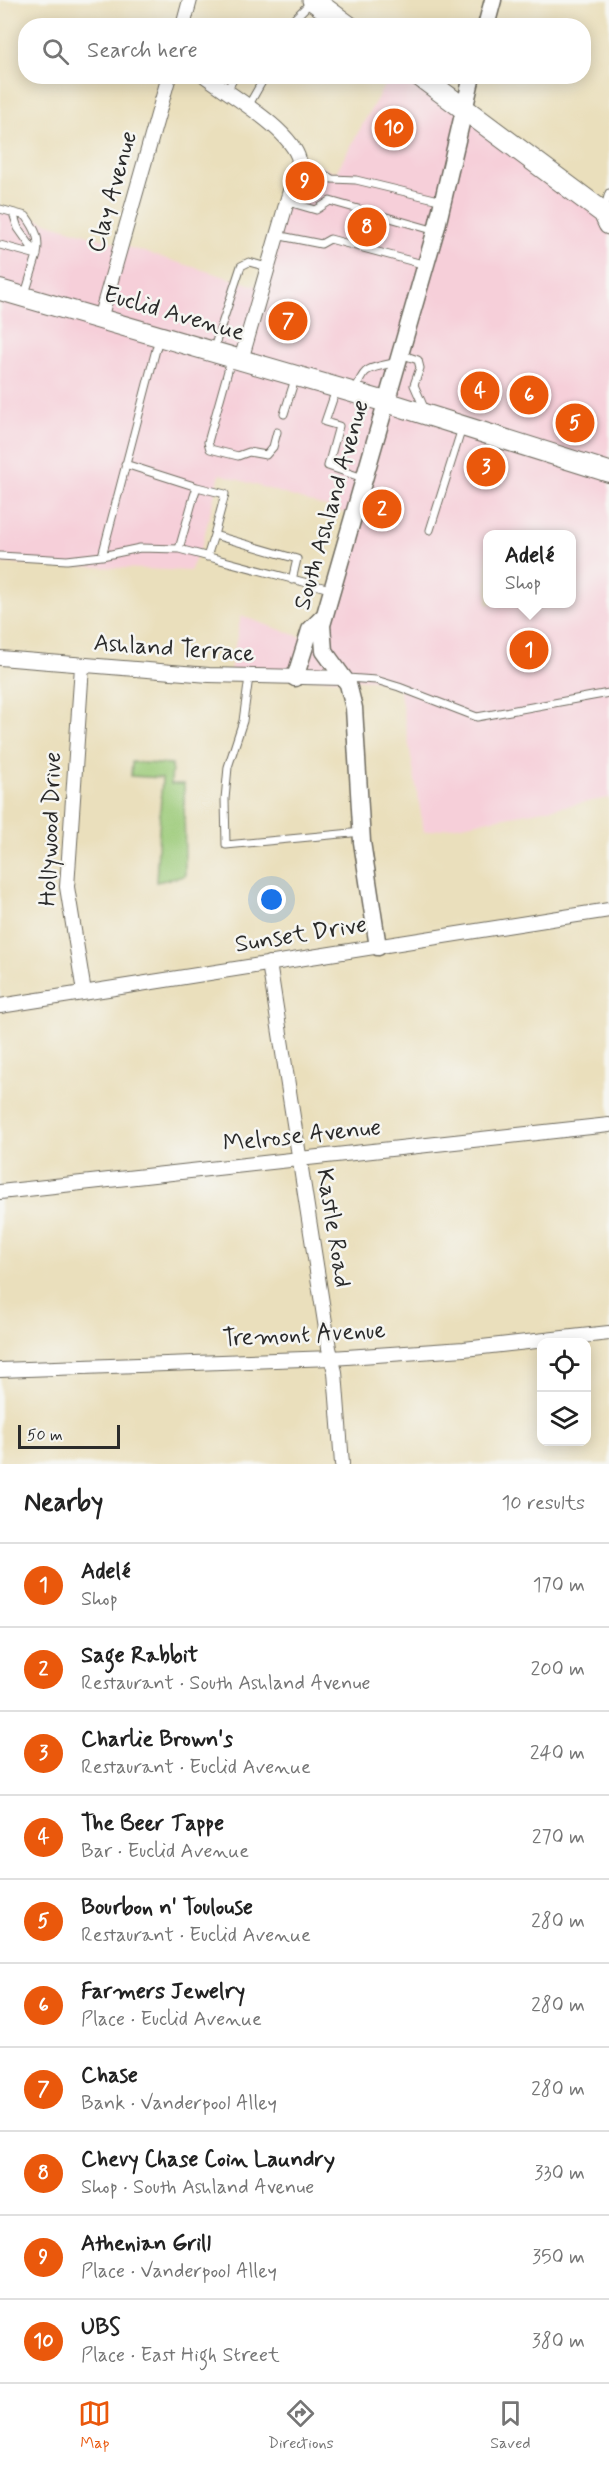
<!DOCTYPE html>
<html lang="en">
<head>
<meta charset="utf-8">
<style>
	:root { --surface:#fff; --page:#f6f6f6; --text:#222; --muted:#767676; --line:#e0e0e0; --accent:#ea580c }
	body { margin:0; font-family:Mynerve,sans-serif; background:var(--page); color:var(--text) }
	.controls { position:absolute; right:18px; bottom:18px; display:grid; overflow:hidden; border-radius:12px; box-shadow:0 3px 15px #0003 }
	.controls button { width:54px; height:54px; display:grid; place-items:center; padding:0; border:0; border-bottom:2px solid var(--line); background:var(--surface); color:var(--text); font:30px sans-serif }
	.scale { position:absolute; left:18px; bottom:15px; width:102px; box-sizing:border-box; padding-left:6px; border:3px solid #2b2b2b; border-top:0; font-size:16px; line-height:21px; white-space:nowrap; color:#2b2b2b; -webkit-text-stroke:4px #f6f6f2; paint-order:stroke }
	.you { position:absolute; left:272px; top:900px; width:21px; height:21px; margin:-15px; border:4px solid #fff; border-radius:50%; background:#1a73e8; box-shadow:0 0 0 9px #1a73e833 }
	.badge { display:grid; place-items:center; width:39px; height:39px; border-radius:50%; background:var(--accent); color:#fff; font-size:20px; font-weight:700 }
	.pin { position:absolute; translate:-50% -50%; border:3px solid #fff; box-shadow:0 2px 6px #0006 }
	.popup { position:absolute; left:483px; top:530px; width:93px; height:78px; box-sizing:border-box; display:grid; place-content:center; border-radius:12px; background:var(--surface); filter:drop-shadow(0 2px 4px #0005); font-size:20px; white-space:nowrap; color:var(--muted) }
	.popup b { font-size:22px; color:var(--text) }
	.popup::after { content:''; position:absolute; left:50%; top:100%; margin-left:-12px; border:12px solid transparent; border-top-color:var(--surface) }
	.list { margin:0; padding:0; list-style:none }
	h2 { display:flex; justify-content:space-between; align-items:center; height:78px; margin:0; padding:0 24px; font-size:26px }
	h2 small { font-size:20px; font-weight:400; color:var(--muted) }
	.list li { display:grid; grid-template-columns:39px 1fr auto; gap:18px; align-items:center; box-sizing:border-box; height:84px; padding:0 24px; border-top:2px solid var(--line) }
	.list b { display:block; font-size:22px; white-space:nowrap }
	.list p { margin:0; font-size:20px; white-space:nowrap; color:var(--muted) }
	.list em { font-size:20px; font-style:normal; color:var(--muted) }
	.icon { flex:none; width:33px; height:33px; fill:none; stroke:currentColor; stroke-width:2; stroke-linecap:round; stroke-linejoin:round }
	.map { position:relative; flex:none; width:609px; height:1464px; overflow:hidden }
	.search { position:absolute; background:var(--surface); box-shadow:0 3px 15px #0003; left:18px; right:18px; top:18px; height:66px; display:flex; align-items:center; gap:15px; box-sizing:border-box; padding:0 21px; border-radius:24px; color:var(--muted); font-size:22px }
	.sheet { height:918px; background:var(--surface) }
	nav { display:flex; justify-content:space-around; align-items:center; box-sizing:border-box; height:84px; border-top:2px solid var(--line); background:var(--surface); font-size:16px; color:var(--muted) }
	nav a { display:grid; justify-items:center; gap:3px }
	nav .on { color:var(--accent) }
	.map>svg:first-child { display:block }
	.built { fill:#f6cfd9; fill-rule:evenodd }
	.green { fill:#9bca78; stroke:#637a52; stroke-width:1.5 }
	.lines { fill:none; stroke-linecap:round; stroke-linejoin:round }
	.service-casing { stroke:#6e6a5e; stroke-width:9 }
	.minor-casing { stroke:#6e6a5e; stroke-width:16 }
	.tertiary-casing { stroke:#6e6a5e; stroke-width:19 }
	.secondary-casing { stroke:#6e6a5e; stroke-width:22 }
	.primary-casing { stroke:#6e6a5e; stroke-width:23 }
	.service { stroke:#fff; stroke-width:7 }
	.minor { stroke:#fff; stroke-width:14 }
	.tertiary { stroke:#fff; stroke-width:16 }
	.secondary { stroke:#fff; stroke-width:20 }
	.primary { stroke:#fff; stroke-width:21 }
	.labels { text-anchor:middle; dominant-baseline:central; stroke-width:5; stroke-linejoin:round; paint-order:stroke }
	.street-label { font-size:24px; fill:#2b2b2b; stroke:#f6f6f2 }
</style>
</head>
<body>
<div class="map">
<svg width="609" height="1464" viewBox="0 0 609 1464">
	<rect width="100%" height="100%" fill="#f6f6f2"/>
	<filter id="ink" filterUnits="userSpaceOnUse"><feTurbulence type="fractalNoise" baseFrequency=".0167" numOctaves="2"/><feDisplacementMap in="SourceGraphic" scale="12" xChannelSelector="R" yChannelSelector="G"/><feConvolveMatrix kernelMatrix="1 2 1 2 8 2 1 2 1" color-interpolation-filters="sRGB"/></filter>
	<filter id="wash" filterUnits="userSpaceOnUse"><feTurbulence type="fractalNoise" baseFrequency=".008" numOctaves="4" result="noise"/><feDisplacementMap in="SourceGraphic" scale="24" xChannelSelector="R" yChannelSelector="G"/><feGaussianBlur stdDeviation="1.35" result="paint"/><feColorMatrix in="noise" values="0 0 0 0 0 0 0 0 0 0 0 0 0 0 0 0 0 1.4 0 .05"/><feComposite in="paint" operator="in"/></filter>
	<g filter="url(#wash)">
		<rect width="100%" height="100%" fill="#eadfbc"/>
		<path class="built" d="M 420,76 L 609,224 L 609,798 L 424,832 L 399,687 L 376,680 L 229,676 L 241,616 L 321,644 L 352,515 L 220,474 L 202,545 L 190,571 L 0,563 L 0,208 L 262,288 L 299,160 L 336,172 L 389,77 ZM 487,534 L 571,534 L 571,604 L 487,604 Z"/>
		<path class="green" d="M 132,762 L 172,765 L 171,784 L 184,784 L 185,876 L 156,882 L 162,778 L 131,776 Z"/>
	</g>
	<g filter="url(#ink)">
		<g class="lines">
			<defs>
				<path id="service" d="M 287,26 L 311,2
					M 226,92 L 235,76
					M 247,108 L 263,80 L 260,76
					M 299,160 L 332,179 L 356,180 L 443,201
					M 285,201 L 316,210 L 330,201 L 436,231
					M 0,209 L 26,216 C 36,230 40,238 37,255
					M 604,210 L 609,193
					M 13,213 L 18,228 L 37,255
					M 276,235 L 321,244 L 330,239 L 426,265
					M 0,245 L 37,255 L 25,294
					M 213,351 L 241,266 L 249,262 L 267,267
					M 400,354 L 418,360 L 420,368 L 414,385 L 425,410
					M 231,360 L 208,442 L 210,449 L 238,456 L 249,452 L 266,455 L 273,447 L 277,432
					M 336,390 L 325,422 L 339,426 L 328,466 L 363,478
					M 355,392 C 365,363 370,370 396,362
					M 284,414 L 296,376
					M 197,487 L 225,494 L 214,535
					M 430,530 L 462,428
					M 179,549 L 330,589
					M 0,556 L 67,560 L 102,556 L 159,338
					M 102,556 L 140,548 L 179,549 L 194,496 L 197,487 L 125,464
					M 207,557 L 214,535 L 297,559 L 292,580
					M 249,677 L 243,721 L 228,767 L 225,799 L 226,845 L 362,832
					M 347,678 L 376,680 L 399,687 L 477,717 L 609,693"/>
				<path id="minor" d="M 183,26 L 190,0
					M 205,76 C 230,95 292,130 299,160 L 241,360
					M 100,319 L 169,76
					M 0,658 L 209,675 L 345,678
					M 82,666 L 67,887 L 84,992
					M 269,963 L 329,1348 L 335,1372 L 342,1464
					M 0,1006 L 609,910
					M 0,1192 L 609,1125
					M 0,1370 L 332,1358 L 464,1349 L 609,1333"/>
				<path id="tertiary" d="M 486,26 L 493,0
					M 295,678 L 310,630 L 324,616
					M 378,947 L 362,842 L 354,708 L 348,684 L 324,651 L 322,625 L 437,226 L 472,76"/>
				<path id="secondary" d="M 0,290 L 386,402 L 609,472"/>
				<path id="primary" d="M 313,0 L 348,26
					M 420,76 L 604,213 L 609,224"/>
			</defs>
			<use href="#service" class="service-casing"/>
			<use href="#minor" class="minor-casing"/>
			<use href="#tertiary" class="tertiary-casing"/>
			<use href="#secondary" class="secondary-casing"/>
			<use href="#primary" class="primary-casing"/>
			<use href="#service" class="service"/>
			<use href="#minor" class="minor"/>
			<use href="#tertiary" class="tertiary"/>
			<use href="#secondary" class="secondary"/>
			<use href="#primary" class="primary"/>
		</g>
	</g>
	<g class="labels">
		<g class="street-label">
			<text transform="translate(113 192) rotate(-74)">Clay Avenue</text>
			<text transform="translate(174 314) rotate(16)">Euclid Avenue</text>
			<text transform="translate(332 505) rotate(-74)">South Ashland Avenue</text>
			<text transform="translate(174 649) rotate(4)">Ashland Terrace</text>
			<text transform="translate(51 829) rotate(-88)">Hollywood Drive</text>
			<text transform="translate(301 935) rotate(-9)">Sunset Drive</text>
			<text transform="translate(302 1136) rotate(-6)">Melrose Avenue</text>
			<text transform="translate(333 1228) rotate(81)">Kastle Road</text>
			<text transform="translate(304 1335) rotate(-3)">Tremont Avenue</text>
		</g>
	</g>
</svg>
<div class="controls">
<button><svg class="icon" aria-label="locate" viewBox="0 0 24 24"><circle cx="12" cy="12" r="6"/><path d="M12 2v4M12 18v4M2 12h4M18 12h4"/></svg></button>
<button><svg class="icon" aria-label="layers" viewBox="0 0 24 24"><path d="M12 4l9 5-9 5-9-5zM3 14l9 5 9-5"/></svg></button>
</div>
<div class="scale">50 m</div>
<div class="you"></div>
<div class="pin badge" style="left:529px;top:650px">1</div>
<div class="popup"><b>Adelé</b>Shop</div>
<div class="pin badge" style="left:382px;top:509px">2</div>
<div class="pin badge" style="left:486px;top:467px">3</div>
<div class="pin badge" style="left:480px;top:391px">4</div>
<div class="pin badge" style="left:575px;top:423px">5</div>
<div class="pin badge" style="left:529px;top:395px">6</div>
<div class="pin badge" style="left:288px;top:321px">7</div>
<div class="pin badge" style="left:367px;top:227px">8</div>
<div class="pin badge" style="left:305px;top:181px">9</div>
<div class="pin badge" style="left:394px;top:128px">10</div>
<div class="search"><svg class="icon" aria-label="search" viewBox="0 0 24 24"><circle cx="10" cy="10" r="6"/><path d="M15 15l6 6"/></svg>Search here</div>
</div>
<section class="sheet">
<h2>Nearby<small>10 results</small></h2>
<ul class="list">
<li><span class="badge">1</span><div><b>Adelé</b><p>Shop</p></div><em>170 m</em></li>
<li><span class="badge">2</span><div><b>Sage Rabbit</b><p>Restaurant · South Ashland Avenue</p></div><em>200 m</em></li>
<li><span class="badge">3</span><div><b>Charlie Brown's</b><p>Restaurant · Euclid Avenue</p></div><em>240 m</em></li>
<li><span class="badge">4</span><div><b>The Beer Tappe</b><p>Bar · Euclid Avenue</p></div><em>270 m</em></li>
<li><span class="badge">5</span><div><b>Bourbon n' Toulouse</b><p>Restaurant · Euclid Avenue</p></div><em>280 m</em></li>
<li><span class="badge">6</span><div><b>Farmers Jewelry</b><p>Place · Euclid Avenue</p></div><em>280 m</em></li>
<li><span class="badge">7</span><div><b>Chase</b><p>Bank · Vanderpool Alley</p></div><em>280 m</em></li>
<li><span class="badge">8</span><div><b>Chevy Chase Coin Laundry</b><p>Shop · South Ashland Avenue</p></div><em>330 m</em></li>
<li><span class="badge">9</span><div><b>Athenian Grill</b><p>Place · Vanderpool Alley</p></div><em>350 m</em></li>
<li><span class="badge">10</span><div><b>UBS</b><p>Place · East High Street</p></div><em>380 m</em></li>
</ul>
</section>
<nav>
<a class="on"><svg class="icon" aria-label="map" viewBox="0 0 24 24"><path d="M3 6l6-2 6 2 6-2v14l-6 2-6-2-6 2zM9 4v14M15 6v14"/></svg>Map</a>
<a><svg class="icon" aria-label="directions" viewBox="0 0 24 24"><path d="M12 3l9 9-9 9-9-9zM9 14v-3h6M13 9l2 2-2 2"/></svg>Directions</a>
<a><svg class="icon" aria-label="saved" viewBox="0 0 24 24"><path d="M7 4h10v16l-5-4-5 4z"/></svg>Saved</a>
</nav>
</body>
</html>
